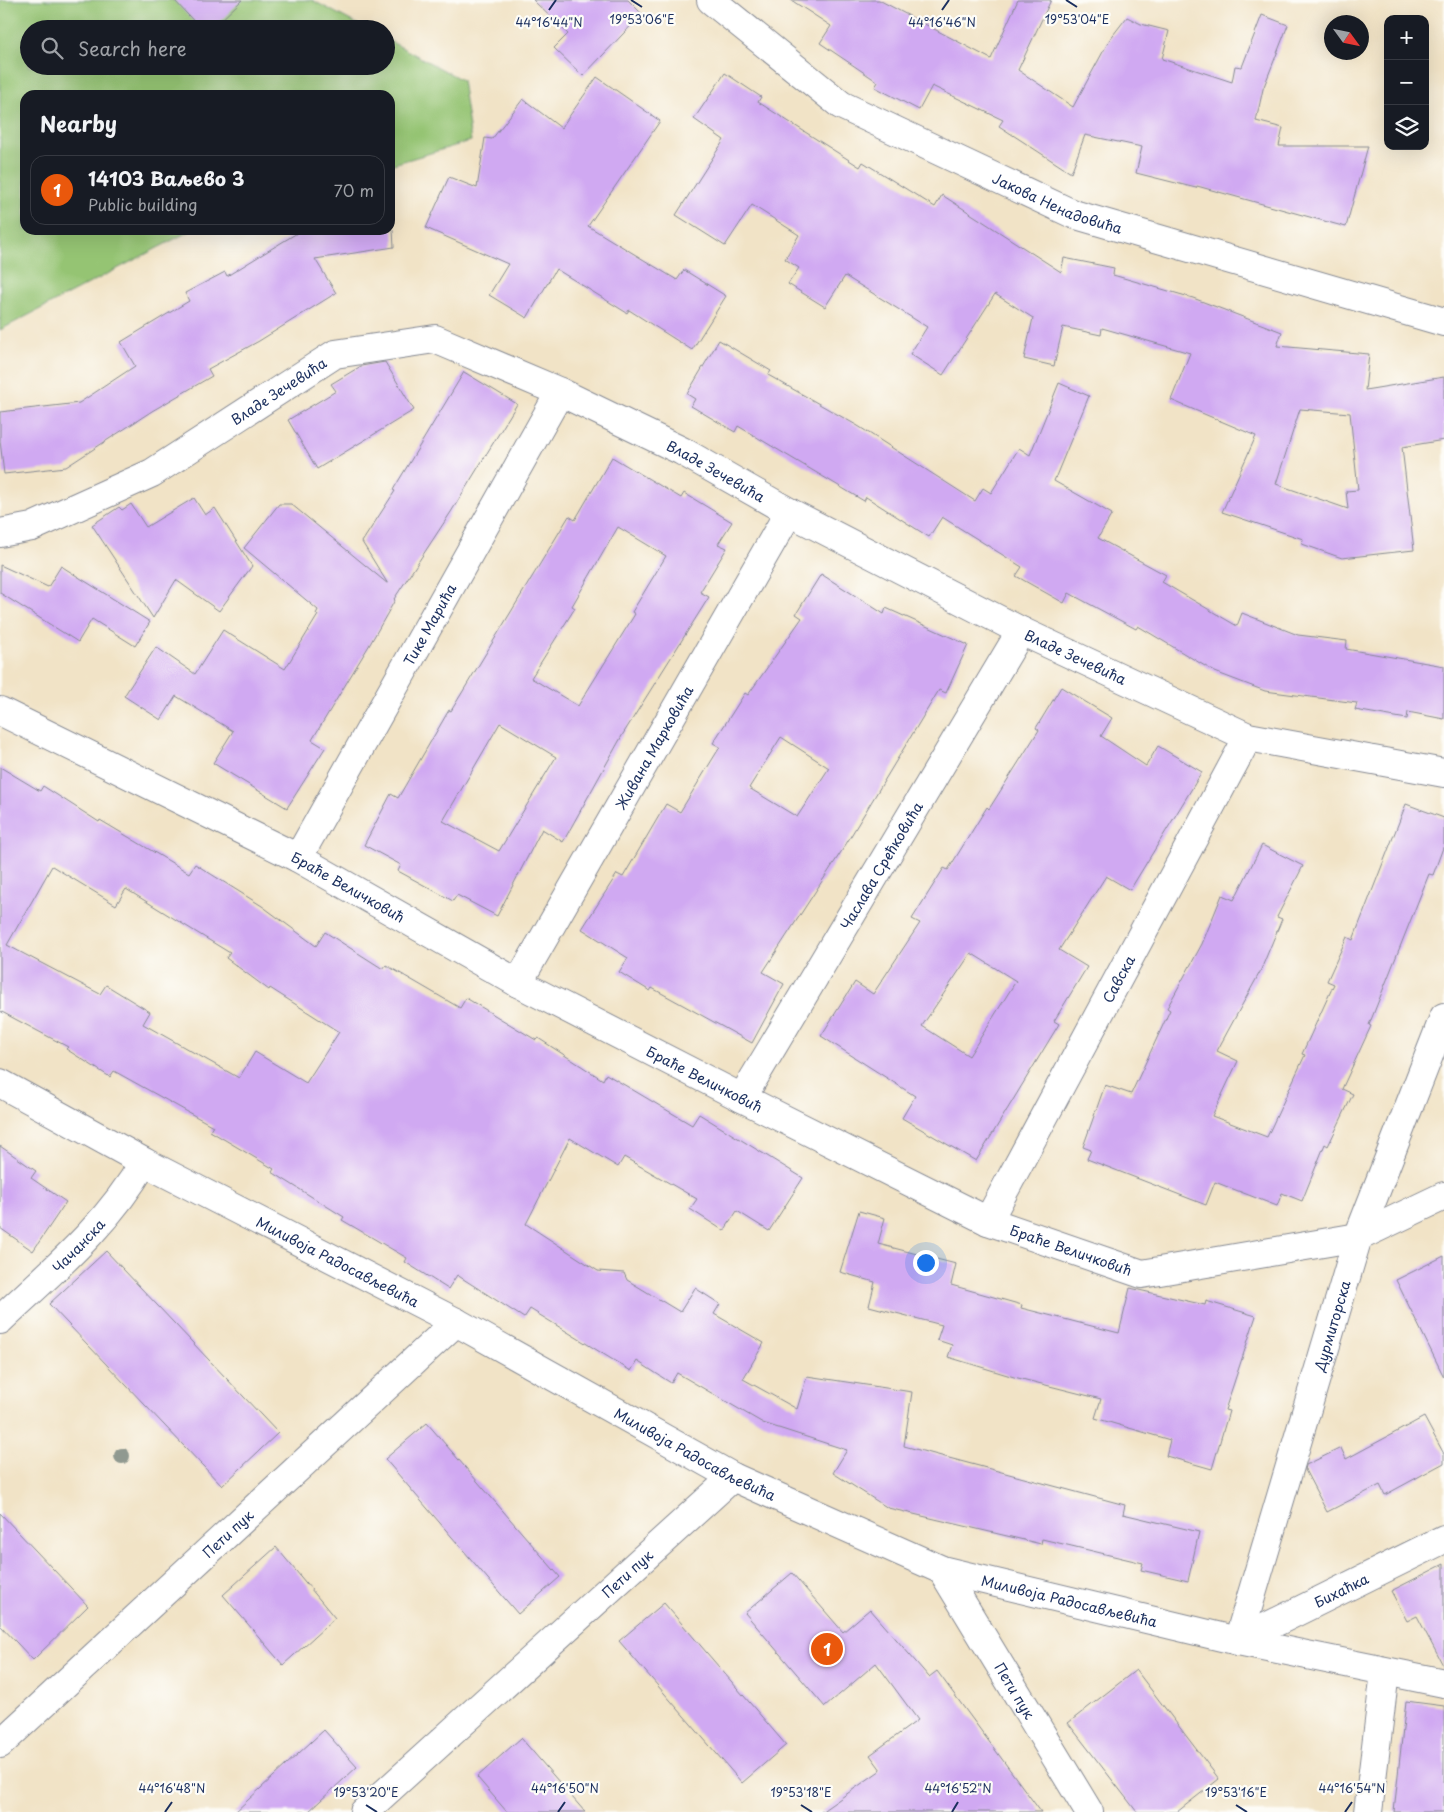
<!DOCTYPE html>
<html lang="en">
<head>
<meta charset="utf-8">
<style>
	:root { --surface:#171b24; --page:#20242c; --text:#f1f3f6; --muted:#9ea1a6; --line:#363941; --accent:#ea580c }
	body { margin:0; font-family:"Playpen Sans",sans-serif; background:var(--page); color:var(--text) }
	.controls { position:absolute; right:15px; top:15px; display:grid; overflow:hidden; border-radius:10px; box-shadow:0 5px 20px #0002 }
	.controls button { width:45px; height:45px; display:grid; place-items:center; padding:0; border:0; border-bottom:1px solid var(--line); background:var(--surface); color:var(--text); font:25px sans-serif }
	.compass { position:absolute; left:1324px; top:15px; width:45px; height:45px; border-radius:50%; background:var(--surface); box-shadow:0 5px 20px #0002; rotate:123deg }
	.you { position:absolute; left:925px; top:1262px; width:18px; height:18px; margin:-12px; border:4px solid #fff; border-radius:50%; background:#1a73e8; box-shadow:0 0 0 8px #1a73e833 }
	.badge { display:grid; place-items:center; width:32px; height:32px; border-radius:50%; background:var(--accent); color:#fff; font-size:16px; font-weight:700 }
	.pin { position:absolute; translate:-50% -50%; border:2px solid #fff; box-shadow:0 1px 5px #0006 }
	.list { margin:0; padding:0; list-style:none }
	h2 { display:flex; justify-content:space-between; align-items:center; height:65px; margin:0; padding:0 20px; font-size:21px }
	h2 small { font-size:16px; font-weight:400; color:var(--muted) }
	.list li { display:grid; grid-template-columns:32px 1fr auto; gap:15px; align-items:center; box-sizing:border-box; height:70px; margin:0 10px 10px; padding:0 10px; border:1px solid var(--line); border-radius:15px }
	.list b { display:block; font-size:19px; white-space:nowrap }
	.list p { margin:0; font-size:16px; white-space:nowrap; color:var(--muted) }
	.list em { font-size:16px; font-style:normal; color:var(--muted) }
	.icon { flex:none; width:28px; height:28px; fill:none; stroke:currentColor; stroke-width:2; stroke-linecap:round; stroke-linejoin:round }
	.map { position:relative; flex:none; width:1444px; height:1812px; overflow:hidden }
	.search { position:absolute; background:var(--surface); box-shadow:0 5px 20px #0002; left:20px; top:20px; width:375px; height:55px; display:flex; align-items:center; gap:12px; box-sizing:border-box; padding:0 18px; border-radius:28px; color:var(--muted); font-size:19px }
	.panel { position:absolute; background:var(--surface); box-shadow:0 5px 20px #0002; left:20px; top:90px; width:375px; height:145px; border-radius:15px }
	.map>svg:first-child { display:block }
	.green { fill:#95c473; stroke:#587a68 }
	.building { fill:#d0a9f2; fill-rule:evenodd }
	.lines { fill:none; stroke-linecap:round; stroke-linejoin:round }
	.minor-casing { stroke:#868992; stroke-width:30 }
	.minor { stroke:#fff; stroke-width:28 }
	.tree { fill:#909990 }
	.ticks { fill:none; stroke:#1b2f5e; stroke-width:2 }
	.labels { text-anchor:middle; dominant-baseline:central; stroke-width:4.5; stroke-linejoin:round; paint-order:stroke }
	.street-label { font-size:14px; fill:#1b2f5e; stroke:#fdfcf7 }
	.ticks-label { font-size:12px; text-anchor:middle; fill:#1b2f5e; stroke:#fdfcf7; stroke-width:4.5; stroke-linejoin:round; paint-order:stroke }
</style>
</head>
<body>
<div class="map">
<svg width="1444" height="1812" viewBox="0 0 1444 1812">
	<rect width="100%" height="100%" fill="#fdfcf7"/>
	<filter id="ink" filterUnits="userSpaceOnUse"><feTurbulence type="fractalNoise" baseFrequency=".02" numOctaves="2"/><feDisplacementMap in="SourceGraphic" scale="10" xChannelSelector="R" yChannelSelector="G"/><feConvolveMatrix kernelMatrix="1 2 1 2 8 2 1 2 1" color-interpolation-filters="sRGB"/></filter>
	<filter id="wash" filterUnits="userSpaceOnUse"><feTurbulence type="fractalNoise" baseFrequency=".0096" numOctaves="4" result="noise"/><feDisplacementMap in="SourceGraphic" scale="20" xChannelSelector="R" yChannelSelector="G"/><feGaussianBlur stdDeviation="1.12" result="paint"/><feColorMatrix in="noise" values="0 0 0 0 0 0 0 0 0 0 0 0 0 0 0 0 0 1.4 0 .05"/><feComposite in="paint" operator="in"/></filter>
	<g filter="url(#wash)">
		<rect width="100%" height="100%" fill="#f1e3c6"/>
		<path class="green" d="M 0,0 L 312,0 L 366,29 L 29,29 L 29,66 L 386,66 L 386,39 L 462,80 L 471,141 L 390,165 L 390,95 L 25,95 L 25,230 L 192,230 L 0,330 Z"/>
		<g id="blocks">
			<path class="building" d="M 174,0 L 242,0 L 212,29 L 201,29 Z
				M 533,0 L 628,0 L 642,14 L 583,76 L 554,48 L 568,34 Z
				M 791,0 L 879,0 L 991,59 L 1018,0 L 1051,0 L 1018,70 L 1073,107 L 1110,39 L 1127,17 L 1141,24 L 1169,31 L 1162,59 L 1232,82 L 1235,66 L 1242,67 L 1262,15 L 1288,25 L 1263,89 L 1256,121 L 1283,128 L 1279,146 L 1368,146 L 1346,227 L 1197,186 L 1196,188 L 1136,173 L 1142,147 L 1085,135 L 1071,173 L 999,126 L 1003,120 L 932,86 L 919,110 L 875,87 L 878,82 L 820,43 L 831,26 Z
				M 725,73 L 761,97 L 758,102 L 860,167 L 863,162 L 935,207 L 942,195 L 1061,272 L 1064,258 L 1114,268 L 1113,275 L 1193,298 L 1282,332 L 1277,346 L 1369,354 L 1365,390 L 1444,377 L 1444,440 L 1402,447 L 1414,550 L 1342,558 L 1302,544 L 1303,539 L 1222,512 L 1256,436 L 1171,400 L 1190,353 L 1102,328 L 1101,335 L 1063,327 L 1054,366 L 1024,359 L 1033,318 L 995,294 L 943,375 L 910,354 L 927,327 L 845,276 L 825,307 L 788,284 L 799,268 L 785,259 L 799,235 L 752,205 L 725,246 L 676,215 L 724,140 L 694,119 ZM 1300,409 L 1350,413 L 1358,490 L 1346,491 L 1348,509 L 1276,484 Z
				M 597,77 L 660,121 L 588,226 L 677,280 L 684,270 L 726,296 L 692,350 L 629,310 L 627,313 L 556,269 L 527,318 L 489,295 L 508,264 L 426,228 L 449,177 L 477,188 L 485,138 L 492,139 L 523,99 L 561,128 Z
				M 302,230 L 393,230 L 394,247 L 315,259 L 336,293 L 259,341 L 208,369 L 212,376 L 152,411 L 66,467 L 4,474 L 0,441 L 0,412 L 79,403 L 135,366 L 121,342 L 189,301 L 185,293 L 225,272 L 227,276 Z
				M 719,340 L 771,371 L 768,375 L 858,426 L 975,501 L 983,488 L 991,493 L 1019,448 L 1030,455 L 1059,383 L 1089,396 L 1054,481 L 1112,514 L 1098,538 L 1166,575 L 1162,582 L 1237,626 L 1242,613 L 1298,635 L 1347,641 L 1346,649 L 1444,666 L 1444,719 L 1408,712 L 1407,719 L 1355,710 L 1357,703 L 1265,691 L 1215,672 L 1138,626 L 1136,629 L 1069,593 L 1064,603 L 1016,576 L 1022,567 L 942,517 L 929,537 L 866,497 L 864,501 L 738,426 L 735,432 L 691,406 L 695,399 L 687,394 Z
				M 385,362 L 414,410 L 317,469 L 288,420 L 336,391 L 331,384 L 361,366 Z
				M 464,372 L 517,404 L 451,512 L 394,599 L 395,600 L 370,644 L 312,740 L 325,748 L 287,808 L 213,763 L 233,731 L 176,696 L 161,720 L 124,696 L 156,647 L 195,674 L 223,630 L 285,669 L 318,615 L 316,614 L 318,610 L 244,548 L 279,504 L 291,504 L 388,584 L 362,542 L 395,491 L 393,490 Z
				M 612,457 L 681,498 L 684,493 L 732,522 L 718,544 L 727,548 L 700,592 L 709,597 L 623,734 L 563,842 L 542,829 L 497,916 L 457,895 L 453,901 L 398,871 L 401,865 L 364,845 L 391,794 L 398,798 L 449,710 L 451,711 L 569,516 L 575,520 ZM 618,527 L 666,556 L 632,612 L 635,614 L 578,706 L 531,678 L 575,608 L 572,606 ZM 500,723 L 556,757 L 499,851 L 443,821 Z
				M 194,498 L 205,515 L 215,508 L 252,566 L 219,611 L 176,580 L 153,618 L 92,525 L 119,507 L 122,510 L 131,504 L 146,527 Z
				M 0,565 L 48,587 L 61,566 L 150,622 L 135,646 L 92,619 L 78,642 L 0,593 Z
				M 821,574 L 884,614 L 886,608 L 968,645 L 946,693 L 939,690 L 843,849 L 763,972 L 784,984 L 752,1043 L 652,988 L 650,991 L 619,972 L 628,958 L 582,929 L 617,874 L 623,877 L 666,804 L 680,812 L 720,747 L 713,743 L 745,693 L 748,695 L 802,618 L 796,614 ZM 781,737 L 829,768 L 797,817 L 749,788 Z
				M 1061,687 L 1112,718 L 1101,736 L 1146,766 L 1158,746 L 1202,772 L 1130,890 L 1106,876 L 1059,950 L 1087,967 L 1054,1021 L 1059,1024 L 976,1161 L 902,1118 L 915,1096 L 821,1036 L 855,982 L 873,994 L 920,923 L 912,919 L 944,868 L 948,870 L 987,807 L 989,809 L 1039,730 L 1036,728 ZM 971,953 L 1016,981 L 969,1056 L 922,1026 Z
				M 0,767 L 40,791 L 43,786 L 99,822 L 100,820 L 189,873 L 195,864 L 262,906 L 316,946 L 325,932 L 383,969 L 386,965 L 460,1008 L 466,998 L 536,1040 L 538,1038 L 603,1080 L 606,1074 L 692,1125 L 699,1114 L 803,1178 L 769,1231 L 737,1211 L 724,1231 L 690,1209 L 697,1199 L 624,1157 L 618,1167 L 570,1138 L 526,1224 L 598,1271 L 624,1273 L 627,1280 L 680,1312 L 695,1288 L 720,1304 L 714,1314 L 764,1343 L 743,1379 L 797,1409 L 807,1376 L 912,1392 L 904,1446 L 1125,1505 L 1123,1514 L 1199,1532 L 1188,1581 L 1141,1570 L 1143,1563 L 1042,1539 L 1041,1544 L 888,1508 L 833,1473 L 847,1450 L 763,1423 L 677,1373 L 671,1383 L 637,1361 L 631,1371 L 530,1309 L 524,1318 L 457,1275 L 448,1289 L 405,1262 L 407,1258 L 342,1220 L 344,1217 L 272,1172 L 274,1169 L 210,1131 L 213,1126 L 114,1071 L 110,1077 L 66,1049 L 68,1047 L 0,1011 ZM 52,866 L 116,905 L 126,889 L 230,953 L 226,958 L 269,990 L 270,988 L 339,1032 L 306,1083 L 255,1052 L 239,1078 L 143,1024 L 150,1012 L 106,985 L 100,994 L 7,945 Z
				M 1406,804 L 1444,818 L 1444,845 L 1433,875 L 1429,874 L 1369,1025 L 1371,1026 L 1342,1089 L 1353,1094 L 1328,1146 L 1325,1144 L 1302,1201 L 1282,1193 L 1277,1206 L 1215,1182 L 1206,1205 L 1087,1159 L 1091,1150 L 1083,1147 L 1105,1085 L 1131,1094 L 1170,1010 L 1167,1008 L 1202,944 L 1222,895 L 1234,900 L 1262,845 L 1303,866 L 1277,917 L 1282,919 L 1260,972 L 1217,1051 L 1238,1061 L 1212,1116 L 1267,1137 L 1305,1055 L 1302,1054 L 1334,984 L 1327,981 L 1347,937 L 1353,940 Z
				M 0,1146 L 36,1171 L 31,1178 L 66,1202 L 33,1251 L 0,1228 Z
				M 859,1211 L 885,1218 L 878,1244 L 956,1264 L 951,1285 L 1022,1305 L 1021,1308 L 1119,1333 L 1130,1288 L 1205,1305 L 1206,1301 L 1256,1316 L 1225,1410 L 1229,1411 L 1212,1469 L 1166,1456 L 1170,1440 L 1095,1418 L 1101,1399 L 1014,1377 L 948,1357 L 952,1345 L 937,1340 L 942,1325 L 869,1306 L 875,1282 L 840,1272 Z
				M 106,1251 L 278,1433 L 222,1486 L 49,1304 Z
				M 1444,1256 L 1444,1377 L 1396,1280 Z
				M 1424,1417 L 1444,1454 L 1444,1463 L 1385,1495 L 1380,1485 L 1327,1512 L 1305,1470 L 1306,1465 L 1341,1448 L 1346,1459 Z
				M 427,1423 L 560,1577 L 518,1614 L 385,1459 Z
				M 0,1513 L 88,1606 L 33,1660 L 0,1625 Z
				M 276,1547 L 335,1618 L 283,1665 L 223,1595 Z
				M 1444,1564 L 1444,1667 L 1417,1616 L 1407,1621 L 1391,1591 Z
				M 792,1573 L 843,1632 L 870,1609 L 929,1677 L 937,1671 L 1041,1812 L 821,1812 L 881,1770 L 870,1755 L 918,1720 L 876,1663 L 825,1707 L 745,1613 Z
				M 664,1603 L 786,1745 L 742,1783 L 619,1641 Z
				M 1136,1670 L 1219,1779 L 1177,1812 L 1137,1812 L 1068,1723 Z
				M 1406,1701 L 1444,1706 L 1444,1812 L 1394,1812 Z
				M 324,1730 L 357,1767 L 308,1812 L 235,1812 Z
				M 521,1738 L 585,1812 L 507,1812 L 477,1777 Z"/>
		</g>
	</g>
	<g filter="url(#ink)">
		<use href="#blocks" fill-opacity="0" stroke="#868992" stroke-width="1"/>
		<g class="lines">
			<defs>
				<g id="minor">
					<path id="s1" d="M 711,0 L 841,105 L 1073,214 L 1444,322"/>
					<path id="s2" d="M 0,533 L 32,527 L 152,473 L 335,354 L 435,339 L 560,392 L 682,451 L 789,512 L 1021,631 L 1248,737 L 1444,773"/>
					<path id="s3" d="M 0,711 L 298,858 L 518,983 L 742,1098 L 988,1221 L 1142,1274 L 1358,1237 L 1444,1196"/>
					<path id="s4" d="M 298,858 L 560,392"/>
					<path id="s5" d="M 518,983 L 789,512"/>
					<path id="s6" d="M 0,1083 L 144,1162 L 456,1322 L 733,1477 L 942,1570 L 1238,1641 L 1444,1683"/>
					<path id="s7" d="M 742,1098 L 1021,631"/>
					<path id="s8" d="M 988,1221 L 1248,737"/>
					<path id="s9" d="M 0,1320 C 53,1270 107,1226 144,1162"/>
					<path id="s10" d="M 942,1570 L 1089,1812"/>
					<path id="s11" d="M 1238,1641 L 1358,1237 L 1444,1017"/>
					<path id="s12" d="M 1238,1641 L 1444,1539"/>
					<path id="s13" d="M 0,1744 L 456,1322"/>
					<path id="s14" d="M 364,1812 L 733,1477"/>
					<path d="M 1368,1812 L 1385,1672"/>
				</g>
			</defs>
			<use href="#minor" class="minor-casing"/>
			<use href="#minor" class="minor"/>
		</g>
		<circle class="tree" cx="122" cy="1456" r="8"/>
	</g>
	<path class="ticks" d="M 631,0 L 642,7M 1066,0 L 1077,7M 549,10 L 556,0M 942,10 L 949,0M 366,1805 L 377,1812M 801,1805 L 812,1812M 1236,1805 L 1247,1812M 165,1812 L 172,1802M 558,1812 L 565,1802M 952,1812 L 958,1802M 1345,1812 L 1352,1802"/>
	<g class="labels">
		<g class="street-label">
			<text stroke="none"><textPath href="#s1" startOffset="405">Јакова Ненадовића</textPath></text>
			<text stroke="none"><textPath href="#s2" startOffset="315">Владе Зечевића</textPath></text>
			<text stroke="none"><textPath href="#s2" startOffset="794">Владе Зечевића</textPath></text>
			<text stroke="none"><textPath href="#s4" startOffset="268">Тике Марића</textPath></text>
			<text stroke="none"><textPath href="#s2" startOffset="1199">Владе Зечевића</textPath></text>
			<text stroke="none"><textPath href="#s5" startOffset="272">Живана Марковића</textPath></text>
			<text stroke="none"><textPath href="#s7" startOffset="271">Часлава Срећковића</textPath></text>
			<text stroke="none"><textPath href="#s3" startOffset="390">Браће Величковић</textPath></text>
			<text stroke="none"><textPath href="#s8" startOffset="275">Савска</textPath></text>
			<text stroke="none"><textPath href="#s3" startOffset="795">Браће Величковић</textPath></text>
			<text stroke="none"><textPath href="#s9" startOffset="108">Чачанска</textPath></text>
			<text stroke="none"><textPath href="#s3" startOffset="1200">Браће Величковић</textPath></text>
			<text stroke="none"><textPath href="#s6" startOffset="382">Миливоја Радосављевића</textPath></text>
			<text stroke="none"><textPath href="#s11" startOffset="329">Дурмиторска</textPath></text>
			<text stroke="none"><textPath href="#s6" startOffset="788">Миливоја Радосављевића</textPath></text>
			<text stroke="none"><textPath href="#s13" startOffset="310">Пети пук</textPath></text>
			<text stroke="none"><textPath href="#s14" startOffset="355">Пети пук</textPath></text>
			<text stroke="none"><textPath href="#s12" startOffset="115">Бихаћка</textPath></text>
			<text stroke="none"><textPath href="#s6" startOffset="1192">Миливоја Радосављевића</textPath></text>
			<text stroke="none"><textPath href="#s10" startOffset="141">Пети пук</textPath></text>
		</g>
	</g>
	<g class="ticks-label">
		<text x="642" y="24">19°53'06"E</text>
		<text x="1077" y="24">19°53'04"E</text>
		<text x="549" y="27">44°16'44"N</text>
		<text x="942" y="27">44°16'46"N</text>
		<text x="172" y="1793">44°16'48"N</text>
		<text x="565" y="1793">44°16'50"N</text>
		<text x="958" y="1793">44°16'52"N</text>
		<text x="1352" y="1793">44°16'54"N</text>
		<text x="366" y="1797">19°53'20"E</text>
		<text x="801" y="1797">19°53'18"E</text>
		<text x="1236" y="1797">19°53'16"E</text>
	</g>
</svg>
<div class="controls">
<button>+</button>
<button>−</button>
<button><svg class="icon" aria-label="layers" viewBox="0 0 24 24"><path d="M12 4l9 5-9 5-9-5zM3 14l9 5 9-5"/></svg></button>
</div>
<svg class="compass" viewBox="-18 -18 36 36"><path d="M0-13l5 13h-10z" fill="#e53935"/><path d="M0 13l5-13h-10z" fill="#9ea1a6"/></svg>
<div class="you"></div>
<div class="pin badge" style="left:827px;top:1649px">1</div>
<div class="search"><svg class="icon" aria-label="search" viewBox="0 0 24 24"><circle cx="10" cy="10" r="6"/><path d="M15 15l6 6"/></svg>Search here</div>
<section class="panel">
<h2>Nearby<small></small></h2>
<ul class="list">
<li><span class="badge">1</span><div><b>14103 Ваљево 3</b><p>Public building</p></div><em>70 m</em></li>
</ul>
</section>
</div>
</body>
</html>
